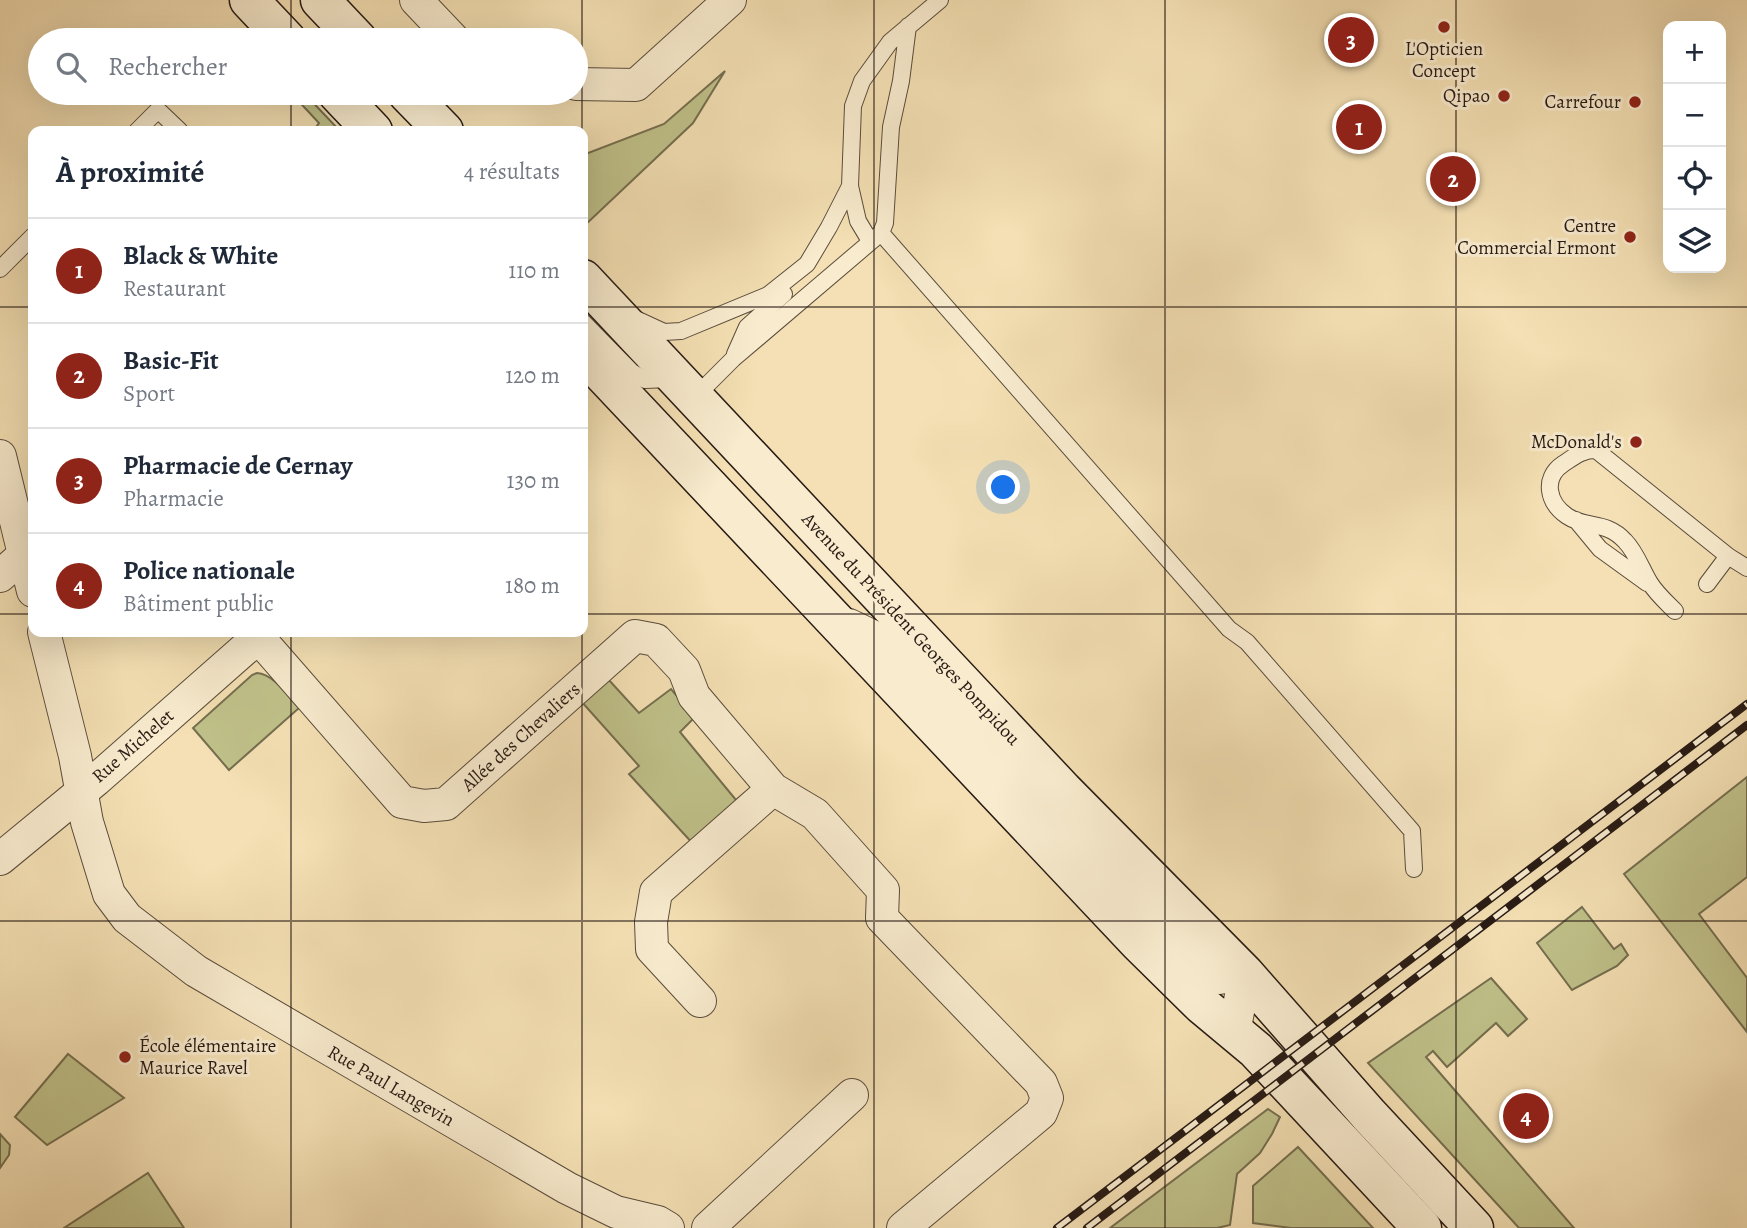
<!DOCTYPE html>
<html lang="fr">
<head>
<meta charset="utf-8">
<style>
	:root { --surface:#fff; --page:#f6f6f7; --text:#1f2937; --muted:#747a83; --line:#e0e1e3; --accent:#8f2418 }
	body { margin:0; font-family:Alegreya,serif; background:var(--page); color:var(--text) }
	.controls { position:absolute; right:21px; top:21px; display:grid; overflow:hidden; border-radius:14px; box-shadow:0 7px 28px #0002 }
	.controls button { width:63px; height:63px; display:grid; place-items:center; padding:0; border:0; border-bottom:2px solid var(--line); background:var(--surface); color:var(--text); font:35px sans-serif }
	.you { position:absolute; left:1004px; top:488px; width:24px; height:24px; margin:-18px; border:5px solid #fff; border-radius:50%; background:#1a73e8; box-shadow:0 0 0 10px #1a73e833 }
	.badge { display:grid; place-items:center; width:46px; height:46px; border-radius:50%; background:var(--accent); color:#fff; font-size:23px; font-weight:700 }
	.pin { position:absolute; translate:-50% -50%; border:4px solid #fff; box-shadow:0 2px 7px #0006 }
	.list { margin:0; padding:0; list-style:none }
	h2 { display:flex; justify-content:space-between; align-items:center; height:91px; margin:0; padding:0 28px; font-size:30px }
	h2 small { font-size:23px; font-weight:400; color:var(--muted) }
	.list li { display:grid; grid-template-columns:46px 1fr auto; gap:21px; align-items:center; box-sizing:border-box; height:105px; padding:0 28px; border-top:2px solid var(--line) }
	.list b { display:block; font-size:26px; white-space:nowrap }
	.list p { margin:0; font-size:23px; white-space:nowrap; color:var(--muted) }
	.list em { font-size:23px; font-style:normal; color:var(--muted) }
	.icon { flex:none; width:38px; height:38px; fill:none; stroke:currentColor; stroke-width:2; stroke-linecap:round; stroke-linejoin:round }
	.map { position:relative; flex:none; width:1747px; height:1228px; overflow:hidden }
	.search { position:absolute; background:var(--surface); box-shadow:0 7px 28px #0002; left:28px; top:28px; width:560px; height:77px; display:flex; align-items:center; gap:18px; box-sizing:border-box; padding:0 24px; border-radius:38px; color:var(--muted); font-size:26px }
	.panel { position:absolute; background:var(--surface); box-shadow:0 7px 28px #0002; left:28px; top:126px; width:560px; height:511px; border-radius:14px }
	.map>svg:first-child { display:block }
	.green { fill:#c0c18a; stroke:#746e4f; stroke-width:2 }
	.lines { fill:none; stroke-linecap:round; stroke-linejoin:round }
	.service-casing { stroke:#5a4c3c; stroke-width:18 }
	.minor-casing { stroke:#5a4c3c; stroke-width:34 }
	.secondary-casing { stroke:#271a14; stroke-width:41 }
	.service { stroke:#f8ebce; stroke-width:16 }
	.minor { stroke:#f8ebce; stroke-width:32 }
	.secondary { stroke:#f8ebce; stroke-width:38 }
	.rail-casing { stroke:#271a14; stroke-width:8 }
	.rail { stroke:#f8ebce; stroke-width:5; stroke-dasharray:16; stroke-linecap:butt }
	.grid { fill:none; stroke:#271a14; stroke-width:2; stroke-opacity:0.55 }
	.poi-dot { fill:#8f2418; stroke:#f8ebce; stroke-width:2.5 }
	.labels { text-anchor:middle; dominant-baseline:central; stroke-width:6; stroke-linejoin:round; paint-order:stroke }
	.poi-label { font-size:19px; fill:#271a14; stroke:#f8ebce; text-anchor:end }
	.street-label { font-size:19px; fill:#271a14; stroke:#f8ebce }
</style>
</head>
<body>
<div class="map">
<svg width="1747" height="1228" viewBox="0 0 1747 1228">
	<rect width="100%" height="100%" fill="#f4e0b4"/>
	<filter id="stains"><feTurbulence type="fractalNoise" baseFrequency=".00286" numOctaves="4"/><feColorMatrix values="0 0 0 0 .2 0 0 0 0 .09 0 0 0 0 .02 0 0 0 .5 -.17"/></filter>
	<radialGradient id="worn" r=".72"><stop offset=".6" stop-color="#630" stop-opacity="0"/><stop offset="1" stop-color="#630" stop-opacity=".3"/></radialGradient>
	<path class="green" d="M 725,71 L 693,123 L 583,227 L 583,155 L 664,124 Z
		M 291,93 L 304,93 L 340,131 L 313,131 L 319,123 Z
		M 257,673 C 274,674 288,696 299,708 L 229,770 L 193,728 L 252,675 Z
		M 608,679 L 639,713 L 671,689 L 695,717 L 680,732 L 736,800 L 753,786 L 695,846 L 629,774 L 639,766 L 581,701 Z
		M 1747,777 L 1747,877 L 1699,914 L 1747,978 L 1747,1032 L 1624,874 Z
		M 1582,907 L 1614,949 L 1621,944 L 1628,955 L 1617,966 L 1572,990 L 1537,943 Z
		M 1491,978 L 1527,1019 L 1508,1036 L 1496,1023 L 1447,1067 L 1433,1051 L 1426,1057 L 1574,1228 L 1519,1228 L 1368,1063 Z
		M 68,1054 L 124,1098 L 47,1145 L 15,1117 Z
		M 1268,1109 L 1280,1117 L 1272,1134 L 1260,1153 L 1237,1174 L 1230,1225 L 1217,1228 L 1110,1228 Z
		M 0,1134 L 10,1145 L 9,1155 L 0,1168 Z
		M 1298,1147 L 1373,1228 L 1291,1228 L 1253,1223 L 1253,1186 Z
		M 148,1173 L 184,1228 L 64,1228 Z"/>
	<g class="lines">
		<defs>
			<path id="service" d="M 137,131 L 158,110 L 180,131
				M 850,186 L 858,221 L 870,241
				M 881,233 L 1229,629 L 1247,642 L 1412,831 L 1414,869
				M 0,269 L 33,236
				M 638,320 L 664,332 L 681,331 L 768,295 L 807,264 L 829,227 L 850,186 L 853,106 L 862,81 L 890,42 L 940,0
				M 583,322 L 632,372 L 645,380 L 670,379
				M 735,354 L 747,327 L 784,294
				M 695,397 L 733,359 L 881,233 L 885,223 L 891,127 L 901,81 L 908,26
				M 1576,520 L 1600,549 L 1647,583
				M 1707,584 L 1728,556
				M 1675,611 C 1666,602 1656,593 1650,583 C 1642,570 1636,552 1625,541 C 1606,520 1586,529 1567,516 C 1548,503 1542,478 1563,464 C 1575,456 1582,450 1596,450 L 1728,556 L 1747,568"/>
			<path id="minor" d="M 416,0 L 454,40
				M 576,84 L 636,85 L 730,0
				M 0,456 L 33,591
				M 0,576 L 33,547
				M 849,625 L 880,640 L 1186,961 L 1219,978 L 1245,974 L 1234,1033
				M 44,632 L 75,756 L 87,822 L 109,894 L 127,918 L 196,971 L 567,1188 L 616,1212 L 658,1222 L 668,1228
				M 258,637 L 402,802 L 424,806 L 446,804 L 635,636 L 656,640 L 684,670 L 694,696 L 773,789 L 815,814 L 883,890 L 882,918 L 1041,1083 L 1047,1098 L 1041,1113 L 903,1228
				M 0,859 L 96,780 L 264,632
				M 700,1001 L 652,949 L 651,922 L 656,892 L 773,789
				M 708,1228 L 852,1095"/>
			<path id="secondary" d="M 249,0 L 287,40
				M 320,0 L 358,40
				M 337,93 L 373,131
				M 407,93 L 444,131
				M 583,279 L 1063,790 L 1245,974 L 1369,1115 L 1474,1228
				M 583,353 L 1139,943 L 1202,1005 L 1256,1050 L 1422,1228"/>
		</defs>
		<use href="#service" class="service-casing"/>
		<use href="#minor" class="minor-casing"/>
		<use href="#secondary" class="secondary-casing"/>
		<use href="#service" class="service"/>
		<use href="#minor" class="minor"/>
		<use href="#secondary" class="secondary"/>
		<defs>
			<path id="rail" d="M 1057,1228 L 1747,704
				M 1087,1228 L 1747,725"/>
		</defs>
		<use href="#rail" class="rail-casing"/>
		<use href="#rail" class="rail"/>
	</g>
	<path class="grid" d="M 291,0 L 291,40M 582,0 L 582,131M 874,0 L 874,1228M 1165,0 L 1165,1228M 1456,0 L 1456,1228M 291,93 L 291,131M 0,307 L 33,307M 583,307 L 1747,307M 0,614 L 33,614M 583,614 L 1747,614M 291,632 L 291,1228M 582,632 L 582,1228M 0,921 L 1747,921"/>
	<g class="poi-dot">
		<circle cx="1444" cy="27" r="7"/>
		<circle cx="1504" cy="96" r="7"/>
		<circle cx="1635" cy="102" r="7"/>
		<circle cx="1630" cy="237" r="7"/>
		<circle cx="1636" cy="442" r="7"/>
		<circle cx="125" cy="1057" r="7"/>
	</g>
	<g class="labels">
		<g class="poi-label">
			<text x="1444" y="49" text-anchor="middle">L'Opticien<tspan x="1444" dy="22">Concept</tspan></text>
			<text x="1490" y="96">Qipao</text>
			<text x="1621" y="102">Carrefour</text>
			<text x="1616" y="226">Centre<tspan x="1616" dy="22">Commercial Ermont</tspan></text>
			<text x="1622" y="442">McDonald's</text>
			<text x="139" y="1046" text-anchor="start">École élémentaire<tspan x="139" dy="22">Maurice Ravel</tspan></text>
		</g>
		<g class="street-label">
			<text transform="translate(911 629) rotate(47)">Avenue du Président Georges Pompidou</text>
			<text transform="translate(521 737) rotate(-42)">Allée des Chevaliers</text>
			<text transform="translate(133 746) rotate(-41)">Rue Michelet</text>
			<text transform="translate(391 1086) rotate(30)">Rue Paul Langevin</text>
		</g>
	</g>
	<rect width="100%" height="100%" filter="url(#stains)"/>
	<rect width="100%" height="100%" fill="url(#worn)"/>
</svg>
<div class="controls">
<button>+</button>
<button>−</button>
<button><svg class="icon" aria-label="locate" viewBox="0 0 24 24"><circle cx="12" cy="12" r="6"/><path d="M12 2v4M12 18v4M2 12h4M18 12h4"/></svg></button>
<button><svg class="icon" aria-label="layers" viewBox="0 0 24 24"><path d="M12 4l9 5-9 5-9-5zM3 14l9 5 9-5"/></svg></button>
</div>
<div class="you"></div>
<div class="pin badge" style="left:1359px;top:127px">1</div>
<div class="pin badge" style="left:1453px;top:179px">2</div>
<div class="pin badge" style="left:1351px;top:40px">3</div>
<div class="pin badge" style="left:1526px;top:1116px">4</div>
<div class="search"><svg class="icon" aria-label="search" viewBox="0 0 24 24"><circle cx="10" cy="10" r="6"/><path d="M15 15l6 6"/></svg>Rechercher</div>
<section class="panel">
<h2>À proximité<small>4 résultats</small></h2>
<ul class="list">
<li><span class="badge">1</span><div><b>Black &amp; White</b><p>Restaurant</p></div><em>110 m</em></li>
<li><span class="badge">2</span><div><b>Basic-Fit</b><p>Sport</p></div><em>120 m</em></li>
<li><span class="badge">3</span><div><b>Pharmacie de Cernay</b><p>Pharmacie</p></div><em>130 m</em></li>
<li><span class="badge">4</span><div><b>Police nationale</b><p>Bâtiment public</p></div><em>180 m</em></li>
</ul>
</section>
</div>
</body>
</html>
